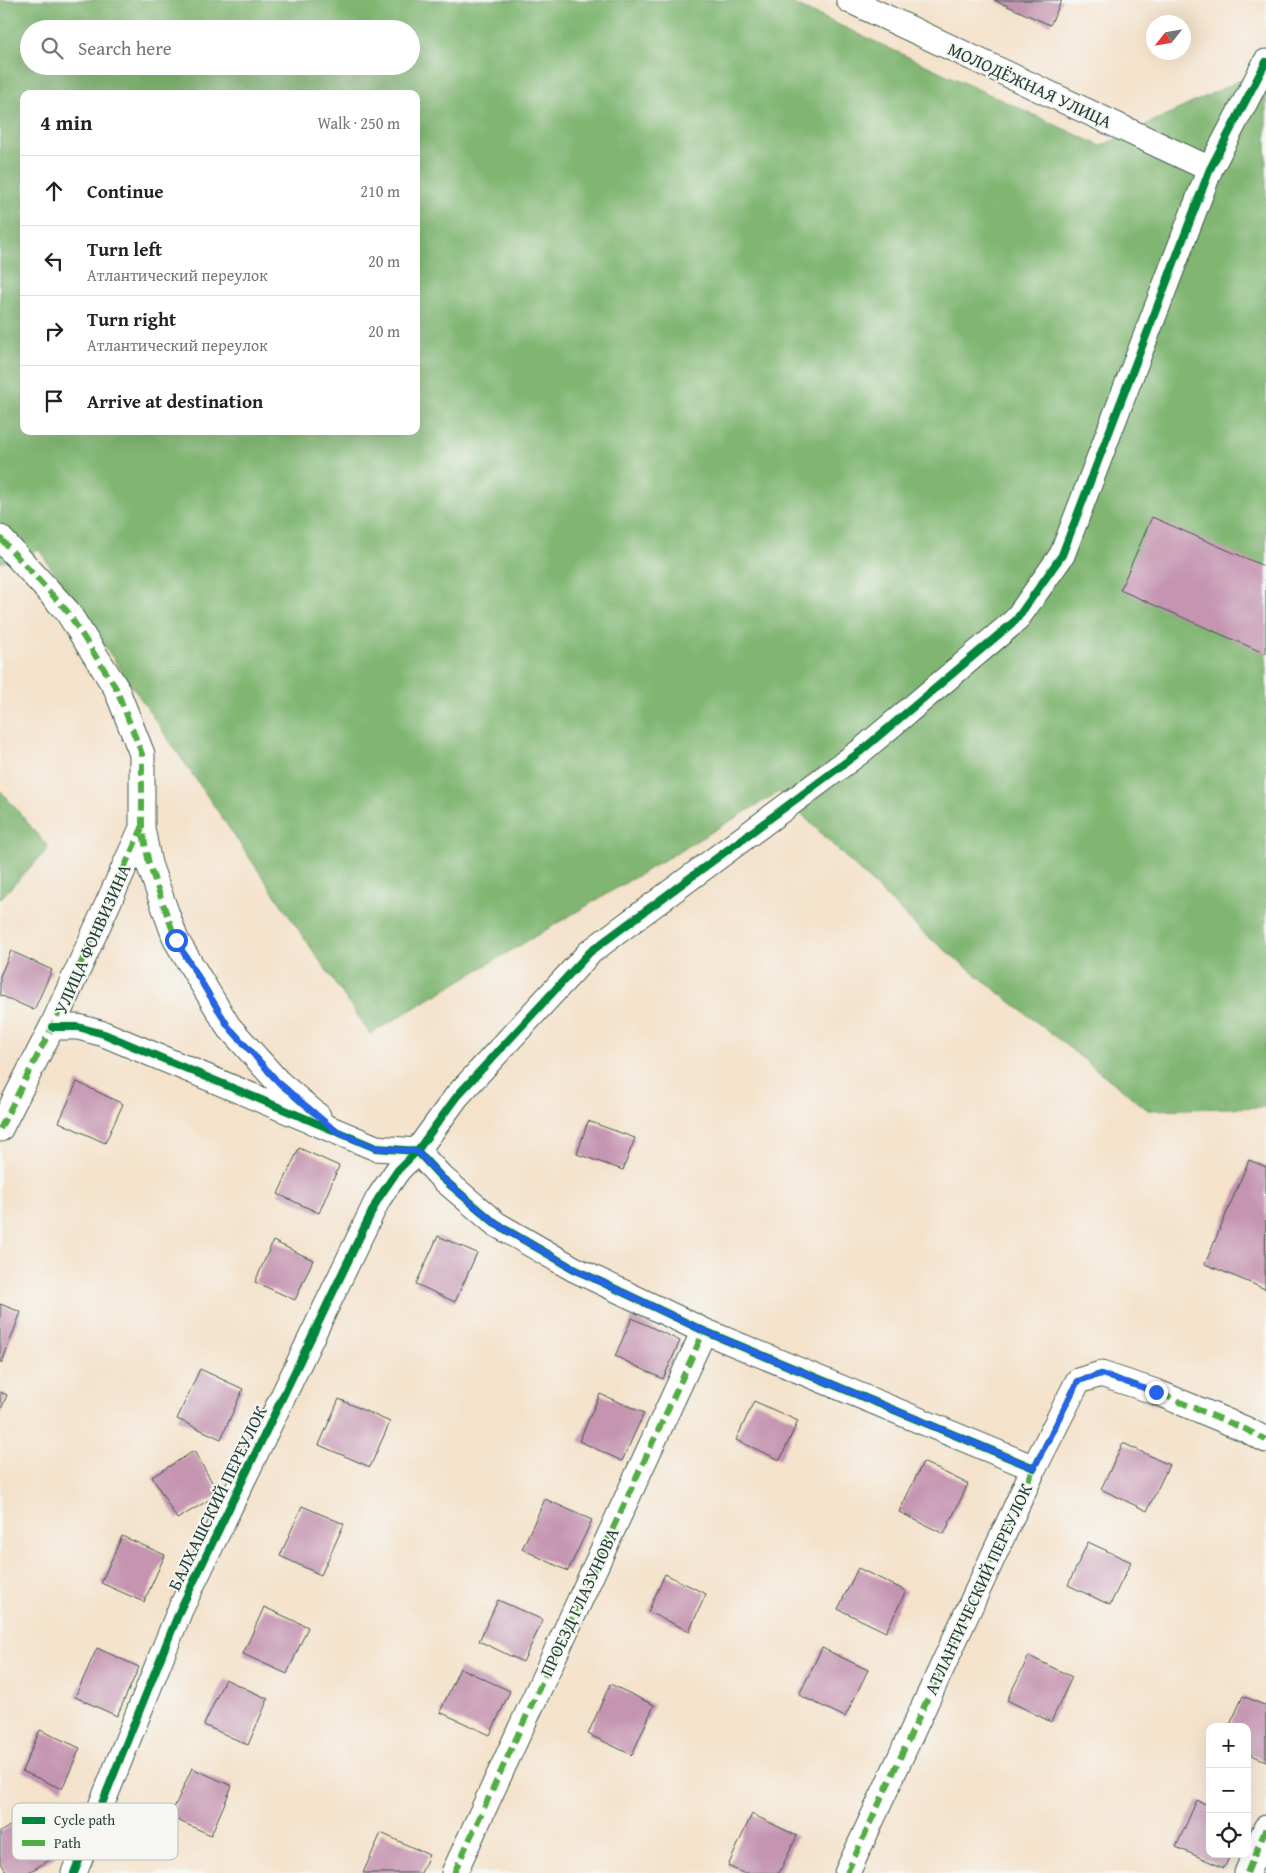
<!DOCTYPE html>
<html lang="en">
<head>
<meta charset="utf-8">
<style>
	:root { --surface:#fff; --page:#f6f6f6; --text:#222; --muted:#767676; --line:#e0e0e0 }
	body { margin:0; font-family:"Gentium Book Plus",serif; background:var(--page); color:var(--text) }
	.controls { position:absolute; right:15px; bottom:15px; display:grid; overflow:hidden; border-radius:10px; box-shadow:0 5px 20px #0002 }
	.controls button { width:45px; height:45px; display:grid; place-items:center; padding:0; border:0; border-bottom:1px solid var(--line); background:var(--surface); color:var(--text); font:25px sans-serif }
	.compass { position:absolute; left:1146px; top:15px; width:45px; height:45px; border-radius:50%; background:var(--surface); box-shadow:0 5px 20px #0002; rotate:239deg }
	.stop { position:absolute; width:15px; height:15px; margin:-11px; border:4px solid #2563eb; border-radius:50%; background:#fff }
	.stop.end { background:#2563eb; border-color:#fff; box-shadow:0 1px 5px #0008 }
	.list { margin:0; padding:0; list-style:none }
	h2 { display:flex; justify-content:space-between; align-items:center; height:65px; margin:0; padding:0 20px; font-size:21px }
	h2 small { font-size:16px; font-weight:400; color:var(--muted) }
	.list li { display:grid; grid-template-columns:32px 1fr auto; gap:15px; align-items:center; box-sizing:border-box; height:70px; padding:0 20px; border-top:1px solid var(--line) }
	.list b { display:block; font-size:19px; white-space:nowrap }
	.list p { margin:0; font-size:16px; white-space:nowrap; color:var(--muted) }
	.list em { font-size:16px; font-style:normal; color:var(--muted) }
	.icon { flex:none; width:28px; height:28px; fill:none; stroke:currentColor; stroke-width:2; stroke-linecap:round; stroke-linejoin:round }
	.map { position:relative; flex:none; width:1266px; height:1873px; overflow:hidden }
	.search { position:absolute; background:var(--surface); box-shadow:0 5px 20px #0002; left:20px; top:20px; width:400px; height:55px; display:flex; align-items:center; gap:12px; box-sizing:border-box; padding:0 18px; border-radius:28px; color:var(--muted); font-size:19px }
	.panel { position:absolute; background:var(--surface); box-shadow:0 5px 20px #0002; left:20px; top:90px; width:400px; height:345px; border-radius:10px }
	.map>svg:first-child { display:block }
	.forest { fill:#80b672; stroke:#507a53; fill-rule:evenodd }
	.building { fill:#c494b0 }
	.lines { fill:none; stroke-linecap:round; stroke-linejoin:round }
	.street-casing { stroke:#3f564b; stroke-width:27 }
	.street { stroke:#fff; stroke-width:25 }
	.quiet { stroke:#52ad45; stroke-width:6; stroke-dasharray:12 6; stroke-linecap:butt }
	.cycleway-casing { stroke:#f6f6f2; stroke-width:11 }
	.cycleway { stroke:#00873e; stroke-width:8 }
	.route { stroke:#2563eb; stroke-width:6 }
	.labels { text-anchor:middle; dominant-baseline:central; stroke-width:4; stroke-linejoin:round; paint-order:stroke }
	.street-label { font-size:18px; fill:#1f3d34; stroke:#f6f6f2 }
	.key { fill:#f6f6f2; stroke:#b6beb9; stroke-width:1 }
	.key-label { font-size:14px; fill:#1f3d34 }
</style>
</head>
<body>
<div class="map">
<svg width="1266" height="1873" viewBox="0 0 1266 1873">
	<rect width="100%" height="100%" fill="#f6f6f2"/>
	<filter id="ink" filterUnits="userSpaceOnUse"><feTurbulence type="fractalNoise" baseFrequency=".02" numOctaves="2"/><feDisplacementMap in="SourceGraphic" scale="10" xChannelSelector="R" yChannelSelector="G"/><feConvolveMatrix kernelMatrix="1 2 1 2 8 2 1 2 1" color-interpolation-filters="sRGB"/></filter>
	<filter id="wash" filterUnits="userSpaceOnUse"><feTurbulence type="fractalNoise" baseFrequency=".0096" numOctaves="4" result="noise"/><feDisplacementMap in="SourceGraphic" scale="20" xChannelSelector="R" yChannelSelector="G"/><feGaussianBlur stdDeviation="1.12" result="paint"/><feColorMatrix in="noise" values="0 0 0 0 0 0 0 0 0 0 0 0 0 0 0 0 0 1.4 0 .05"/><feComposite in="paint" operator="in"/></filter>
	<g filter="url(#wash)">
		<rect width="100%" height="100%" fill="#f4e2cb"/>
		<path class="forest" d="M 0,0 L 785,0 L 1101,146 L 1266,68 L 1266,1107 L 1148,1110 L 921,931 L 779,792 L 370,1034 L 39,550 L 0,563 ZM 29,29 L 411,29 L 411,66 L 29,66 ZM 24,94 L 416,94 L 416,431 L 24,431 Z
			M 0,790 L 49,848 L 0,899 Z"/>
		<g id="blocks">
			<path class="building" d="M 994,0 L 1062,0 L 1050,25 Z
				M 1152,517 L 1266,567 L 1266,654 L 1120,590 Z
				M 11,951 L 52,970 L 34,1010 L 0,995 L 0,976 Z
				M 77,1082 L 123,1104 L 105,1143 L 59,1122 Z
				M 588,1121 L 635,1138 L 623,1170 L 577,1154 Z
				M 299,1148 L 339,1166 L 319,1213 L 278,1194 Z
				M 1249,1160 L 1266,1167 L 1265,1289 L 1205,1264 Z
				M 438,1236 L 477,1253 L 455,1302 L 416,1284 Z
				M 273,1241 L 313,1260 L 295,1300 L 255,1282 Z
				M 0,1304 L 21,1312 L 2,1362 L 0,1362 Z
				M 632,1318 L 680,1341 L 663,1379 L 615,1356 Z
				M 200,1369 L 243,1389 L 221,1439 L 177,1419 Z
				M 0,1392 L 7,1395 L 0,1412 Z
				M 600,1394 L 644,1413 L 622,1461 L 579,1441 Z
				M 339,1399 L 390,1422 L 370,1467 L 319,1445 Z
				M 754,1401 L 798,1421 L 780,1460 L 736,1440 Z
				M 1123,1443 L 1169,1465 L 1147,1511 L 1101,1489 Z
				M 194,1451 L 219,1494 L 177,1519 L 152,1477 Z
				M 923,1462 L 968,1484 L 944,1534 L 899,1512 Z
				M 545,1499 L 592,1520 L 568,1571 L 522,1549 Z
				M 302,1506 L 344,1524 L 321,1575 L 280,1556 Z
				M 122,1536 L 165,1555 L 144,1602 L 101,1583 Z
				M 1088,1542 L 1131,1562 L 1110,1605 L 1068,1585 Z
				M 858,1568 L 906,1591 L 886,1632 L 838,1609 Z
				M 665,1574 L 706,1594 L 689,1631 L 648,1612 Z
				M 498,1600 L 543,1620 L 523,1662 L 479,1641 Z
				M 264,1607 L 308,1627 L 287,1674 L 243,1654 Z
				M 97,1648 L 139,1667 L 117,1716 L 75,1697 Z
				M 822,1648 L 868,1670 L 845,1717 L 799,1695 Z
				M 1029,1656 L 1072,1677 L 1051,1722 L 1007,1700 Z
				M 460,1668 L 510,1691 L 490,1735 L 440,1712 Z
				M 225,1679 L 268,1699 L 248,1745 L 204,1725 Z
				M 610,1684 L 654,1705 L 632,1755 L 588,1734 Z
				M 1243,1696 L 1266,1706 L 1266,1761 L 1247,1753 L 1247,1727 L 1229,1727 Z
				M 40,1730 L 80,1748 L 62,1789 L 22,1771 Z
				M 192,1768 L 232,1786 L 211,1835 L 170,1817 Z
				M 1197,1800 L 1210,1806 L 1210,1854 L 1231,1854 L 1224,1868 L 1176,1847 Z
				M 29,1814 L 55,1857 L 27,1873 L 7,1873 L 0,1861 L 0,1832 Z
				M 752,1814 L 797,1836 L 779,1873 L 743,1873 L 728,1866 Z
				M 381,1833 L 429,1855 L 421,1873 L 363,1873 Z"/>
		</g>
	</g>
	<g filter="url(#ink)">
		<use href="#blocks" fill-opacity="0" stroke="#3f564b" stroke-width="1"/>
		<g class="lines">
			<defs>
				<path id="street" d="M 849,0 L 1210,169
					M 0,538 L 67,611 L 116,688 L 142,754 L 142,828 L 149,864 L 176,940 L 228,1026 L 278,1082 L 318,1116
					M 52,1027 L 78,1027 L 104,1034 L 376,1148 L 417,1151 L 442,1178 L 496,1224 L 574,1269 L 704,1331 L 1034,1468
					M 0,1129 L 52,1027 L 142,828
					M 74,1873 L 180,1610 L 378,1199 L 398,1170 L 417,1151 L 457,1096 L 590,952 L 861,751 L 1016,620 L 1062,555 L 1210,169 L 1266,62
					M 454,1873 L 704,1331
					M 847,1873 L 1034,1468 L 1078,1381 L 1101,1374 L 1156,1392 L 1245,1429 L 1266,1440
					M 1247,1873 L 1266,1828"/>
			</defs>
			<use href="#street" class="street-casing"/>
			<use href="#street" class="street"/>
			<path class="quiet" d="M 0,538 L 67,611 L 116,688 L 142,754 L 142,828 L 149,864 L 176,940 L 228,1026 L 278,1082 L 325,1123
				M 0,1129 L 52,1027 L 142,828
				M 454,1873 L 704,1331
				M 847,1873 L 1034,1468 L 1078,1381 L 1101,1374 L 1156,1392 L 1245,1429 L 1266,1440
				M 1247,1873 L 1266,1828"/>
			<defs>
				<path id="cycleway" d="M 52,1027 L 78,1027 L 104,1034 L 376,1148 L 417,1151 L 442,1178 L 496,1224 L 574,1269 L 704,1331 L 1034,1468
					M 74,1873 L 180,1610 L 378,1199 L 398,1170 L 417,1151 L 457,1096 L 590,952 L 861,751 L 1016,620 L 1062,555 L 1210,169 L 1266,62"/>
			</defs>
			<use href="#cycleway" class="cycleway-casing"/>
			<use href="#cycleway" class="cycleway"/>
		</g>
	</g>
	<g class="lines" filter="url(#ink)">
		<path class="route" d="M 176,940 L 228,1026 L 278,1082 L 337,1132 L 376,1148 L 417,1151 L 442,1178 L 496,1224 L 574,1269 L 704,1331 L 1034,1468 L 1078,1381 L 1101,1374 L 1156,1392"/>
	</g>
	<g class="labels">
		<g class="street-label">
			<text transform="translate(1030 85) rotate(25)">МОЛОДЁЖНАЯ УЛИЦА</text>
			<text transform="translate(92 939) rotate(-66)">УЛИЦА ФОНВИЗИНА</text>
			<text transform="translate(217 1498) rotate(-64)">БАЛХАШСКИЙ ПЕРЕУЛОК</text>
			<text transform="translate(978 1589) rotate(-65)">АТЛАНТИЧЕСКИЙ ПЕРЕУЛОК</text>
			<text transform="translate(579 1602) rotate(-65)">ПРОЕЗД ГЛАЗУНОВА</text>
		</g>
	</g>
	<rect x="12" y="1803" width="166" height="57" rx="8" class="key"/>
	<rect x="22" y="1817" width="23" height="7" fill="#00873e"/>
	<rect x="22" y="1840" width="23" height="6" fill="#52ad45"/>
	<g class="key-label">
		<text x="54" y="1825">Cycle path</text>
		<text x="54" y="1848">Path</text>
	</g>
</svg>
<div class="controls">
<button>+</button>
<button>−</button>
<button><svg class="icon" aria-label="locate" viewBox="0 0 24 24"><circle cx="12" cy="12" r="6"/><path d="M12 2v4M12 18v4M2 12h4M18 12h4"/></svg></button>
</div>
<svg class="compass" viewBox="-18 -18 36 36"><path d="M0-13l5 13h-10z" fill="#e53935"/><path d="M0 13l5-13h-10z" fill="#767676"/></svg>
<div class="stop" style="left:176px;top:940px"></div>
<div class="stop end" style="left:1156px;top:1392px"></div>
<div class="search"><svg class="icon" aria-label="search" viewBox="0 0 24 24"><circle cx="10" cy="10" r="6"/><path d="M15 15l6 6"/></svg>Search here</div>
<section class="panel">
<h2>4 min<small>Walk · 250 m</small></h2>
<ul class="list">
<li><svg class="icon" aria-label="ahead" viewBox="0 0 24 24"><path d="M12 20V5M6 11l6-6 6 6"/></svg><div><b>Continue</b></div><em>210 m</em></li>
<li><svg class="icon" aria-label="left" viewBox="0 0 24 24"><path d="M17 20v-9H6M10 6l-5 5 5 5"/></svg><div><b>Turn left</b><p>Атлантический переулок</p></div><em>20 m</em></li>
<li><svg class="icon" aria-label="right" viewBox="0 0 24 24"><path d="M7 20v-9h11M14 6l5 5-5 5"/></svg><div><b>Turn right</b><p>Атлантический переулок</p></div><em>20 m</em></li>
<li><svg class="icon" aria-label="arrive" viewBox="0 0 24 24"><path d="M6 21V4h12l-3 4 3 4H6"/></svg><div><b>Arrive at destination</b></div></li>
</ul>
</section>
</div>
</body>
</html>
